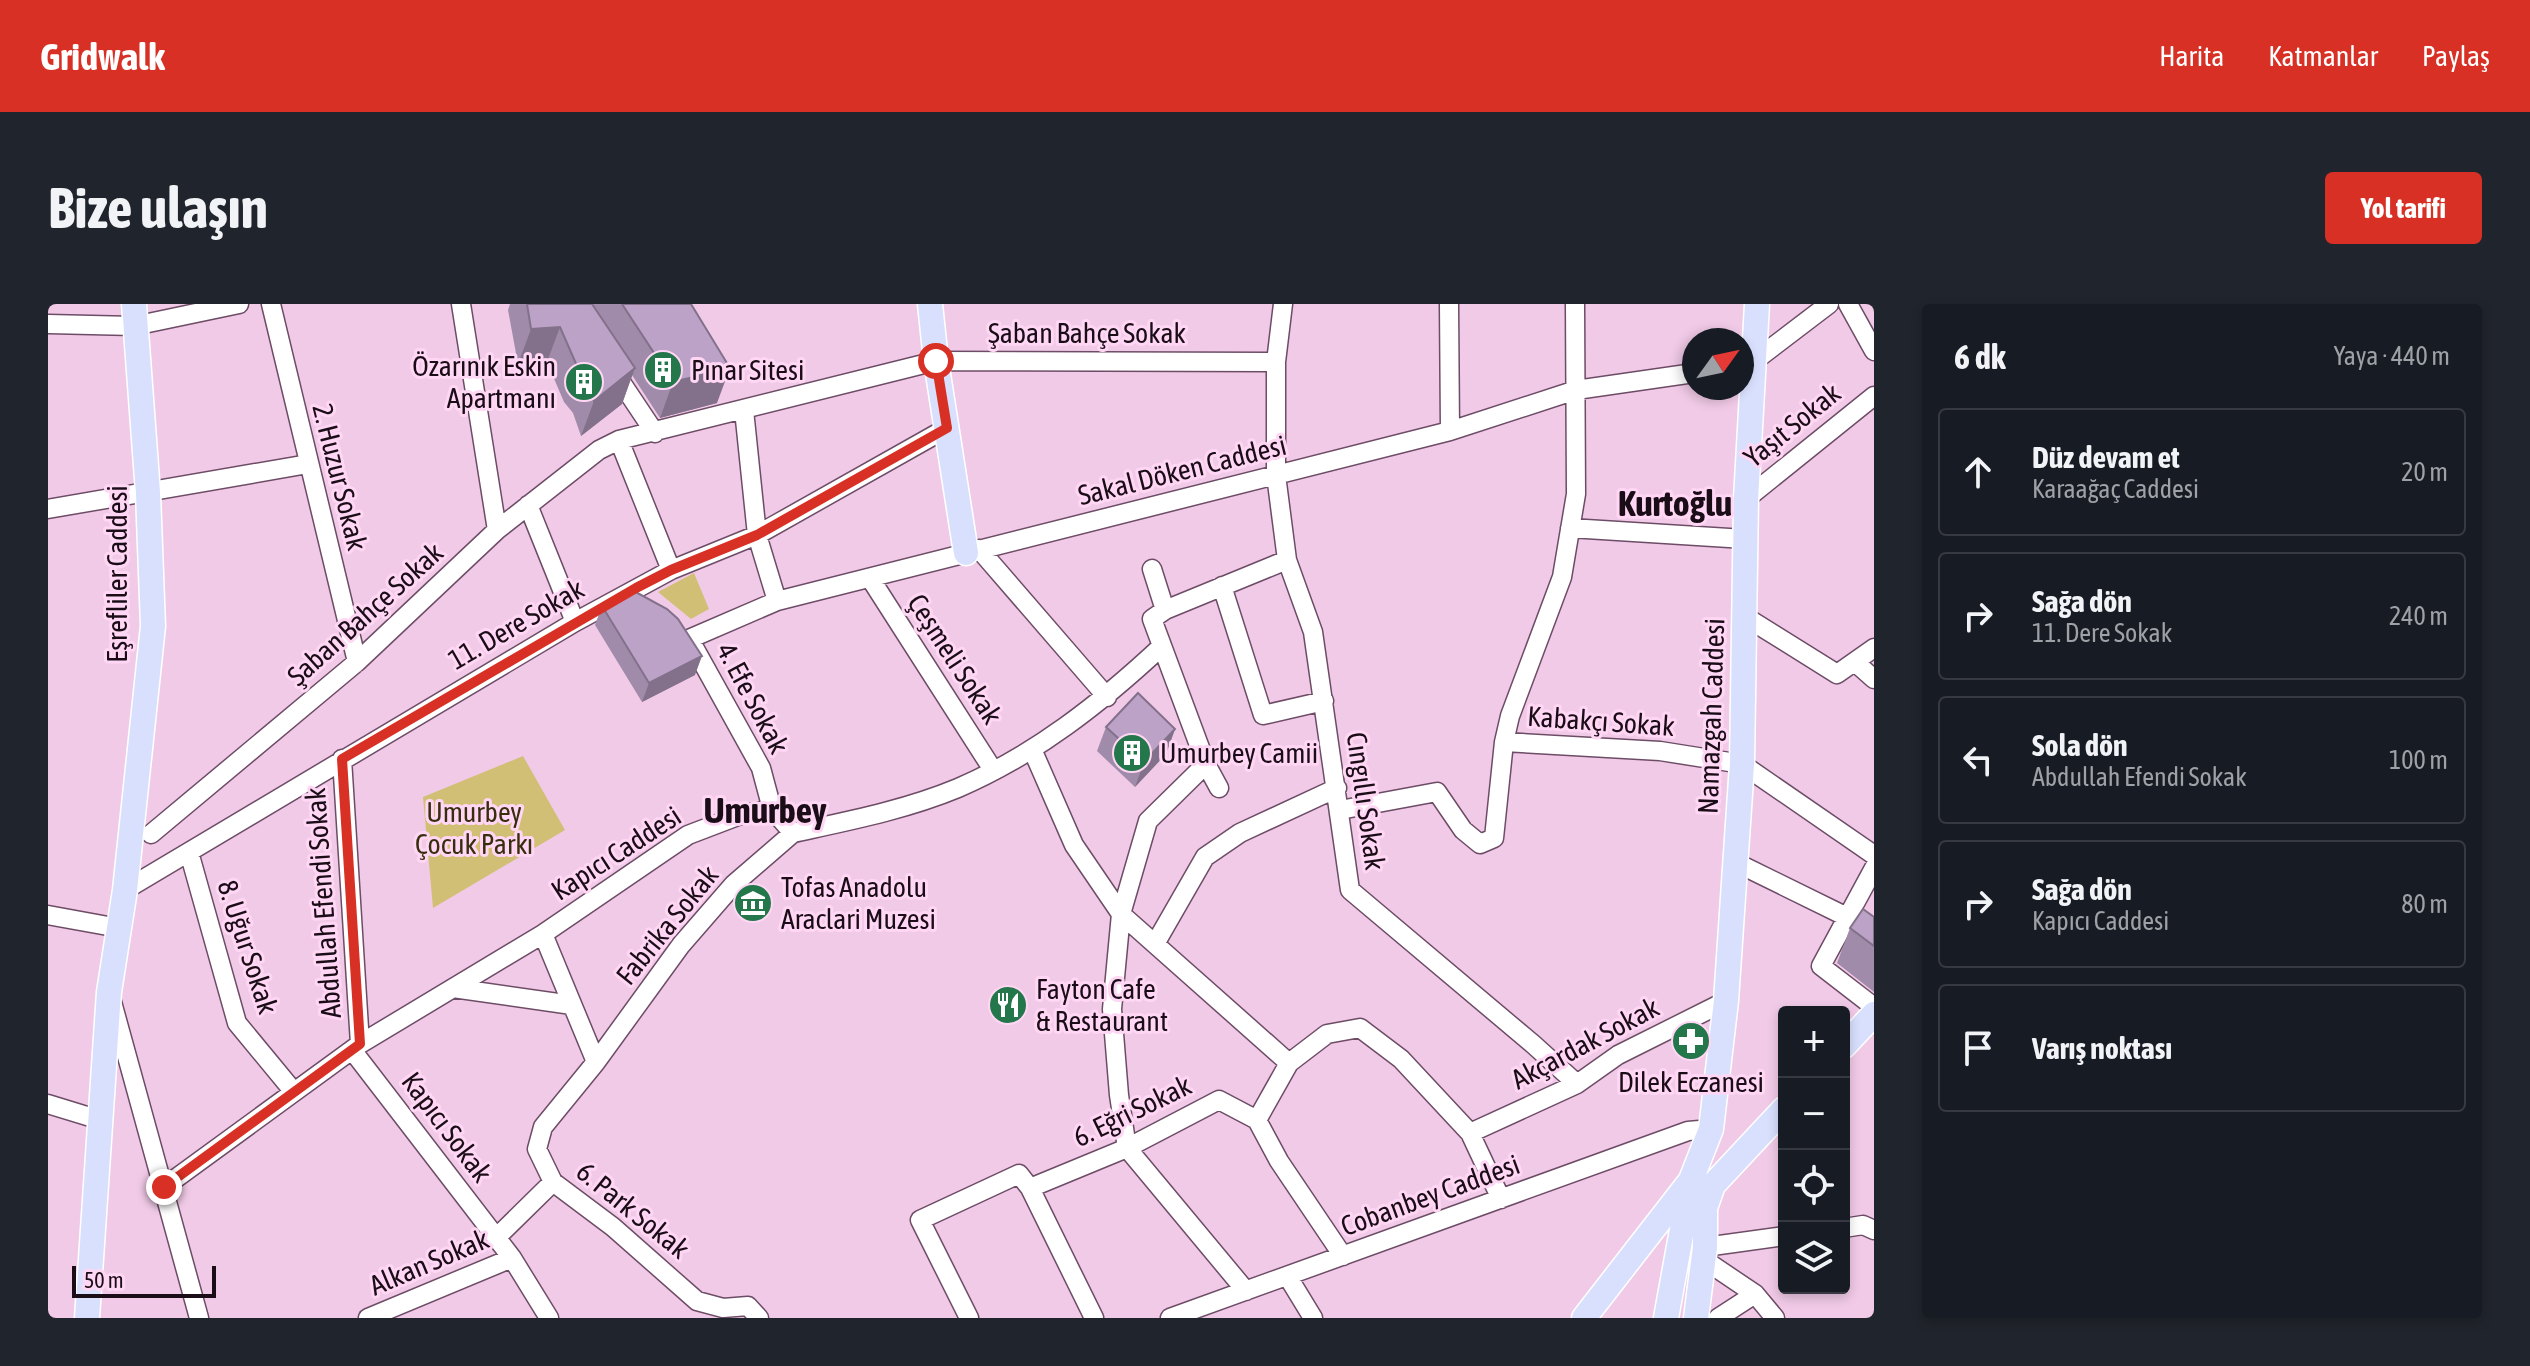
<!DOCTYPE html>
<html lang="tr">
<head>
<meta charset="utf-8">
<style>
	:root { --surface:#171b24; --page:#20242c; --text:#f1f3f6; --muted:#9ea1a6; --line:#363941; --accent:#d93025 }
	body { margin:0; font-family:"Asap Condensed",sans-serif; background:var(--page); color:var(--text) }
	.controls { position:absolute; right:24px; bottom:24px; display:grid; overflow:hidden; border-radius:8px; box-shadow:0 4px 12px #0003 }
	.controls button { width:72px; height:72px; display:grid; place-items:center; padding:0; border:0; border-bottom:2px solid var(--line); background:var(--surface); color:var(--text); font:40px sans-serif }
	.compass { position:absolute; left:1634px; top:24px; width:72px; height:72px; border-radius:50%; background:var(--surface); box-shadow:0 4px 12px #0003; rotate:57deg }
	.scale { position:absolute; left:24px; bottom:20px; width:144px; box-sizing:border-box; padding-left:8px; border:4px solid #1a0d17; border-top:0; font-size:22px; line-height:28px; white-space:nowrap; color:#1a0d17; -webkit-text-stroke:6px #ffd7f4; paint-order:stroke }
	.stop { position:absolute; width:24px; height:24px; margin:-18px; border:6px solid #d93025; border-radius:50%; background:#fff }
	.stop.end { background:#d93025; border-color:#fff; box-shadow:0 2px 8px #0008 }
	.list { margin:0; padding:0; list-style:none }
	h2 { display:flex; justify-content:space-between; align-items:center; height:104px; margin:0; padding:0 32px; font-size:34px }
	h2 small { font-size:26px; font-weight:400; color:var(--muted) }
	.list li { display:grid; grid-template-columns:52px 1fr auto; gap:24px; align-items:center; box-sizing:border-box; height:128px; margin:0 16px 16px; padding:0 16px; border:2px solid var(--line); border-radius:8px }
	.list b { display:block; font-size:30px; white-space:nowrap }
	.list p { margin:0; font-size:26px; white-space:nowrap; color:var(--muted) }
	.list em { font-size:26px; font-style:normal; color:var(--muted) }
	.icon { flex:none; width:44px; height:44px; fill:none; stroke:currentColor; stroke-width:2; stroke-linecap:round; stroke-linejoin:round }
	.map { position:relative; flex:none; width:1826px; height:1014px; overflow:hidden; border-radius:8px }
	header { display:flex; align-items:center; gap:48px; box-sizing:border-box; height:112px; padding:0 40px; background:var(--accent); color:#fff }
	header strong { font-size:38px }
	nav { display:flex; gap:44px; margin-inline-start:auto; font-size:28px }
	.intro { display:flex; align-items:center; justify-content:space-between; box-sizing:border-box; height:192px; padding:0 48px }
	h1 { margin:0; font-size:56px }
	.button { padding:20px 36px; border-radius:8px; background:var(--accent); color:#fff; font-size:28px; font-weight:700 }
	main { display:flex; gap:48px; padding:0 48px }
	aside { flex:1; background:var(--surface); border-radius:8px; box-shadow:0 4px 12px #0003 }
	.map>svg:first-child { display:block }
	.green { fill:#d2bf76 }
	.lines { fill:none; stroke-linecap:round; stroke-linejoin:round }
	.minor-casing { stroke:#6d4c66; stroke-width:21 }
	.major-casing { stroke:#fff; stroke-width:27 }
	.minor { stroke:#fff; stroke-width:18 }
	.major { stroke:#d9e0fd; stroke-width:24 }
	.wall { fill:#a18baa }
	.shaded-wall { fill:#83718b }
	.building { fill:#bba2c6; stroke:#83718b; stroke-width:2 }
	.route { stroke:#d93025; stroke-width:10 }
	.labels { text-anchor:middle; dominant-baseline:central; stroke-width:6; stroke-linejoin:round; paint-order:stroke }
	.street-label { font-size:28px; fill:#1a0d17; stroke:#ffd7f4 }
	.poi-label { font-size:28px; fill:#1a0d17; stroke:#ffd7f4; text-anchor:start }
	.park-label { font-size:28px; fill:#372e0d; stroke:#ffd7f4 }
	.district-label { font-size:36px; font-weight:bold; fill:#1a0d17; stroke:#ffd7f4 }
</style>
</head>
<body>
<header>
<strong>Gridwalk</strong>
<nav><a>Harita</a><a>Katmanlar</a><a>Paylaş</a></nav>
</header>
<div class="intro"><h1>Bize ulaşın</h1><a class="button">Yol tarifi</a></div>
<main>
<div class="map">
<svg width="1826" height="1014" viewBox="0 0 1826 1014">
	<rect width="100%" height="100%" fill="#f1cae7"/>
	<path class="green" d="M 646,269 L 661,305 L 643,315 L 610,288 Z
		M 475,452 L 517,526 L 385,604 L 375,493 Z"/>
	<g class="lines">
		<defs>
			<path id="minor" d="M 223,0 L 309,358
				M 413,0 L 449,226
				M 1235,0 L 1228,58 L 1228,171 L 1239,256 L 1265,328 L 1302,586 L 1486,741 L 1529,780
				M 1401,0 L 1402,127
				M 1800,0 L 1826,47
				M 0,20 L 86,22 L 191,0
				M 1701,61 L 1781,0
				M 565,66 L 607,129
				M 696,106 L 709,231 L 729,297
				M 571,136 L 623,266
				M 1698,195 L 1826,92
				M 480,201 L 527,318
				M 0,205 L 260,160
				M 1522,224 L 1697,235
				M 931,245 L 1059,393
				M 1104,265 L 1117,306
				M 822,274 L 945,466
				M 1174,282 L 1215,411 L 1276,397
				M 1696,312 L 1789,370 L 1826,344
				M 641,335 L 729,297 L 1402,127 L 1528,86 L 1646,69
				M 642,336 L 713,464 L 724,505
				M 1808,359 L 1826,375
				M 1456,438 L 1612,447 L 1694,460 L 1826,551
				M 984,445 L 1026,541 L 1073,610 L 1241,759 L 1279,730 L 1312,724 L 1353,755 L 1422,829 L 1453,895
				M 294,455 L 312,740
				M 1158,460 L 1171,484
				M 1292,506 L 1389,488 L 1415,526 L 1432,540 L 1446,534 L 1456,438 L 1462,412 L 1514,273 L 1528,190 L 1527,0
				M 103,530 L 309,358 L 449,226 L 551,146 L 571,136 L 888,57 L 1228,58
				M 141,548 L 189,719 L 246,788
				M 1687,558 L 1799,613
				M 1826,564 L 1773,662 L 1826,703
				M 77,586 L 527,318 L 623,266 L 709,231 L 899,124
				M 0,611 L 71,624
				M 495,630 L 548,758
				M 1107,640 L 1157,553 L 1192,529 L 1289,484
				M 405,684 L 524,701
				M 64,698 L 151,1014
				M 304,746 L 464,954 L 501,1014
				M 1241,759 L 1209,816 L 1231,857 L 1295,952
				M 0,800 L 52,816
				M 1422,829 L 1529,780 L 1570,751 L 1678,697
				M 116,883 L 312,740 L 495,630 L 640,531 L 695,510 L 724,505 L 745,529 C 800,517 857,506 910,484 C 987,451 1053,399 1114,342
				M 982,884 L 1079,844 L 1171,796 L 1209,816
				M 1796,924 L 1815,921 L 1826,926
				M 448,934 L 505,878
				M 1657,943 L 1736,932
				M 1655,955 L 1707,990 L 1727,1014
				M 1240,973 L 1265,1014
				M 1198,987 L 1079,844 L 1071,791 L 1064,705 L 1073,610 L 1100,517 L 1158,460 L 1104,315 L 1117,306 L 1239,256
				M 320,1014 L 464,954
				M 711,1014 L 700,1002 L 675,1004 L 649,997 L 565,923 L 505,878 L 489,845 L 495,823 L 548,758 L 633,641 L 686,580 L 745,529
				M 921,1014 L 872,916 L 971,870 L 982,884 L 1046,1014
				M 1122,1014 L 1640,827 L 1663,825
				M 1670,1014 L 1707,990"/>
			<path id="major" d="M 882,0 L 888,57 L 918,249
				M 1796,742 L 1826,710
				M 39,1014 L 61,688 L 77,586 L 105,322 L 100,189 L 86,0
				M 1536,1014 L 1640,880
				M 1618,1014 L 1643,876 L 1663,825 L 1678,697 L 1694,460 L 1698,195 L 1709,0
				M 1648,1014 L 1657,943 L 1657,904 L 1665,881 L 1736,805"/>
		</defs>
		<use href="#minor" class="minor-casing"/>
		<use href="#major" class="major-casing"/>
		<use href="#minor" class="minor"/>
		<use href="#major" class="major"/>
	</g>
	<path class="wall" d="M 462,0 L 643,0 L 669,99 L 612,114 L 584,71 L 574,100 L 533,132 L 525,109 L 516,98 L 499,58 L 470,60 L 460,6 Z
		M 554,302 L 647,371 L 594,398 L 547,321 Z
		M 1058,423 L 1127,425 L 1118,450 L 1087,483 L 1049,447 Z
		M 1826,613 L 1826,688 L 1789,659 L 1802,624 Z"/>
	<path class="shaded-wall" d="M 512,23 L 499,58 L 470,60 L 483,25 Z
		M 587,64 L 574,100 L 533,132 L 546,97 Z
		M 682,64 L 669,99 L 612,114 L 625,78 Z
		M 654,352 L 647,371 L 594,398 L 601,379 Z
		M 1127,425 L 1118,450 L 1087,483 L 1096,458 Z"/>
	<path class="building" d="M 479,0 L 544,0 L 587,64 L 546,97 L 537,73 L 529,62 L 512,23 L 483,25 Z
		M 574,0 L 643,0 L 682,64 L 625,78 Z
		M 584,286 L 619,305 L 630,315 L 654,352 L 601,379 L 554,302 Z
		M 1090,389 L 1127,425 L 1096,458 L 1058,423 Z
		M 1815,605 L 1826,613 L 1826,642 L 1802,624 Z"/>
	<g class="lines">
		<path class="route" d="M 116,883 L 312,740 L 294,455 L 588,284 L 623,266 L 709,231 L 899,124 L 888,57"/>
	</g>
	<defs>
		<symbol id="building-disc" viewBox="-11 -11 22 22"><circle r="9.5" fill="#23774a" stroke="#ffd7f4"/><path d="M-4-6H4V6H1V3H-1V6H-4ZM-2.5-4.3h1.7v1.8h-1.7ZM.8-4.3h1.7v1.8H.8ZM-2.5-1h1.7V.8h-1.7ZM.8-1h1.7V.8H.8Z" fill="#fff"/></symbol>
		<symbol id="museum-disc" viewBox="-11 -11 22 22"><circle r="9.5" fill="#23774a" stroke="#ffd7f4"/><path d="M0-6L6-3V-2H-6V-3ZM-5-1h2V3h-2ZM-1-1h2V3h-2ZM3-1h2V3H3ZM-6 4H6V6H-6Z" fill="#fff"/></symbol>
		<symbol id="restaurant-disc" viewBox="-11 -11 22 22"><circle r="9.5" fill="#23774a" stroke="#ffd7f4"/><path d="M-5-6h1v4h1v-4h1v4h1v-4h1v5L-1.5 .5V6h-2V.5L-5-1ZM5-6V6H3V1.5H1.5Q1.5-4 5-6Z" fill="#fff"/></symbol>
		<symbol id="pharmacy-disc" viewBox="-11 -11 22 22"><circle r="9.5" fill="#23774a" stroke="#ffd7f4"/><path d="M-2-6h4v4h4v4h-4v4h-4v-4h-4v-4h4Z" fill="#fff"/></symbol>
	</defs>
	<g fill-rule="evenodd">
		<use href="#building-disc" x="593" y="44" width="44" height="44"/>
		<use href="#building-disc" x="514" y="56" width="44" height="44"/>
		<use href="#building-disc" x="1062" y="427" width="44" height="44"/>
		<use href="#museum-disc" x="683" y="577" width="44" height="44"/>
		<use href="#restaurant-disc" x="938" y="679" width="44" height="44"/>
		<use href="#pharmacy-disc" x="1621" y="715" width="44" height="44"/>
	</g>
	<g class="labels">
		<g class="street-label">
			<text x="1039" y="29">Şaban Bahçe Sokak</text>
			<text transform="translate(1744 121) rotate(-39)">Yaşıt Sokak</text>
			<text transform="translate(1134 166) rotate(-14)">Sakal Döken Caddesi</text>
			<text transform="translate(292 173) rotate(76)">2. Huzur Sokak</text>
			<text transform="translate(69 270) rotate(-90)">Eşrefliler Caddesi</text>
			<text transform="translate(317 310) rotate(-42)">Şaban Bahçe Sokak</text>
			<text transform="translate(468 320) rotate(-30)">11. Dere Sokak</text>
			<text transform="translate(907 355) rotate(57)">Çeşmeli Sokak</text>
			<text transform="translate(705 394) rotate(62)">4. Efe Sokak</text>
			<text transform="translate(1663 412) rotate(-88)">Namazgah Caddesi</text>
			<text transform="translate(1553 417) rotate(4)">Kabakçı Sokak</text>
			<text transform="translate(1318 497) rotate(82)">Cıngıllı Sokak</text>
			<text transform="translate(568 549) rotate(-33)">Kapıcı Caddesi</text>
			<text transform="translate(275 599) rotate(-94)">Abdullah Efendi Sokak</text>
			<text transform="translate(619 621) rotate(-51)">Fabrika Sokak</text>
			<text transform="translate(200 643) rotate(72)">8. Uğur Sokak</text>
			<text transform="translate(1537 739) rotate(-28)">Akçardak Sokak</text>
			<text transform="translate(1084 807) rotate(-26)">6. Eğri Sokak</text>
			<text transform="translate(399 823) rotate(53)">Kapıcı Sokak</text>
			<text transform="translate(1382 891) rotate(-20)">Cobanbey Caddesi</text>
			<text transform="translate(585 906) rotate(39)">6. Park Sokak</text>
			<text transform="translate(381 958) rotate(-23)">Alkan Sokak</text>
		</g>
		<g class="poi-label">
			<text x="508" y="62" text-anchor="end">Özarınık Eskin<tspan x="508" dy="32">Apartmanı</tspan></text>
			<text x="643" y="66">Pınar Sitesi</text>
			<text x="1112" y="449">Umurbey Camii</text>
			<text x="733" y="583">Tofas Anadolu<tspan x="733" dy="32">Araclari Muzesi</tspan></text>
			<text x="988" y="685">Fayton Cafe<tspan x="988" dy="32">&amp; Restaurant</tspan></text>
			<text x="1643" y="778" text-anchor="middle">Dilek Eczanesi</text>
		</g>
		<g class="park-label">
			<text x="426" y="508">Umurbey<tspan x="426" dy="32">Çocuk Parkı</tspan></text>
		</g>
		<g class="district-label">
			<text x="1627" y="199">Kurtoğlu</text>
			<text x="717" y="506">Umurbey</text>
		</g>
	</g>
</svg>
<div class="controls">
<button>+</button>
<button>−</button>
<button><svg class="icon" aria-label="locate" viewBox="0 0 24 24"><circle cx="12" cy="12" r="6"/><path d="M12 2v4M12 18v4M2 12h4M18 12h4"/></svg></button>
<button><svg class="icon" aria-label="layers" viewBox="0 0 24 24"><path d="M12 4l9 5-9 5-9-5zM3 14l9 5 9-5"/></svg></button>
</div>
<svg class="compass" viewBox="-18 -18 36 36"><path d="M0-13l5 13h-10z" fill="#e53935"/><path d="M0 13l5-13h-10z" fill="#9ea1a6"/></svg>
<div class="scale">50 m</div>
<div class="stop" style="left:888px;top:57px"></div>
<div class="stop end" style="left:116px;top:883px"></div>
</div>
<aside>
<h2>6 dk<small>Yaya · 440 m</small></h2>
<ul class="list">
<li><svg class="icon" aria-label="ahead" viewBox="0 0 24 24"><path d="M12 20V5M6 11l6-6 6 6"/></svg><div><b>Düz devam et</b><p>Karaağaç Caddesi</p></div><em>20 m</em></li>
<li><svg class="icon" aria-label="right" viewBox="0 0 24 24"><path d="M7 20v-9h11M14 6l5 5-5 5"/></svg><div><b>Sağa dön</b><p>11. Dere Sokak</p></div><em>240 m</em></li>
<li><svg class="icon" aria-label="left" viewBox="0 0 24 24"><path d="M17 20v-9H6M10 6l-5 5 5 5"/></svg><div><b>Sola dön</b><p>Abdullah Efendi Sokak</p></div><em>100 m</em></li>
<li><svg class="icon" aria-label="right" viewBox="0 0 24 24"><path d="M7 20v-9h11M14 6l5 5-5 5"/></svg><div><b>Sağa dön</b><p>Kapıcı Caddesi</p></div><em>80 m</em></li>
<li><svg class="icon" aria-label="arrive" viewBox="0 0 24 24"><path d="M6 21V4h12l-3 4 3 4H6"/></svg><div><b>Varış noktası</b></div></li>
</ul>
</aside>
</main>
</body>
</html>
